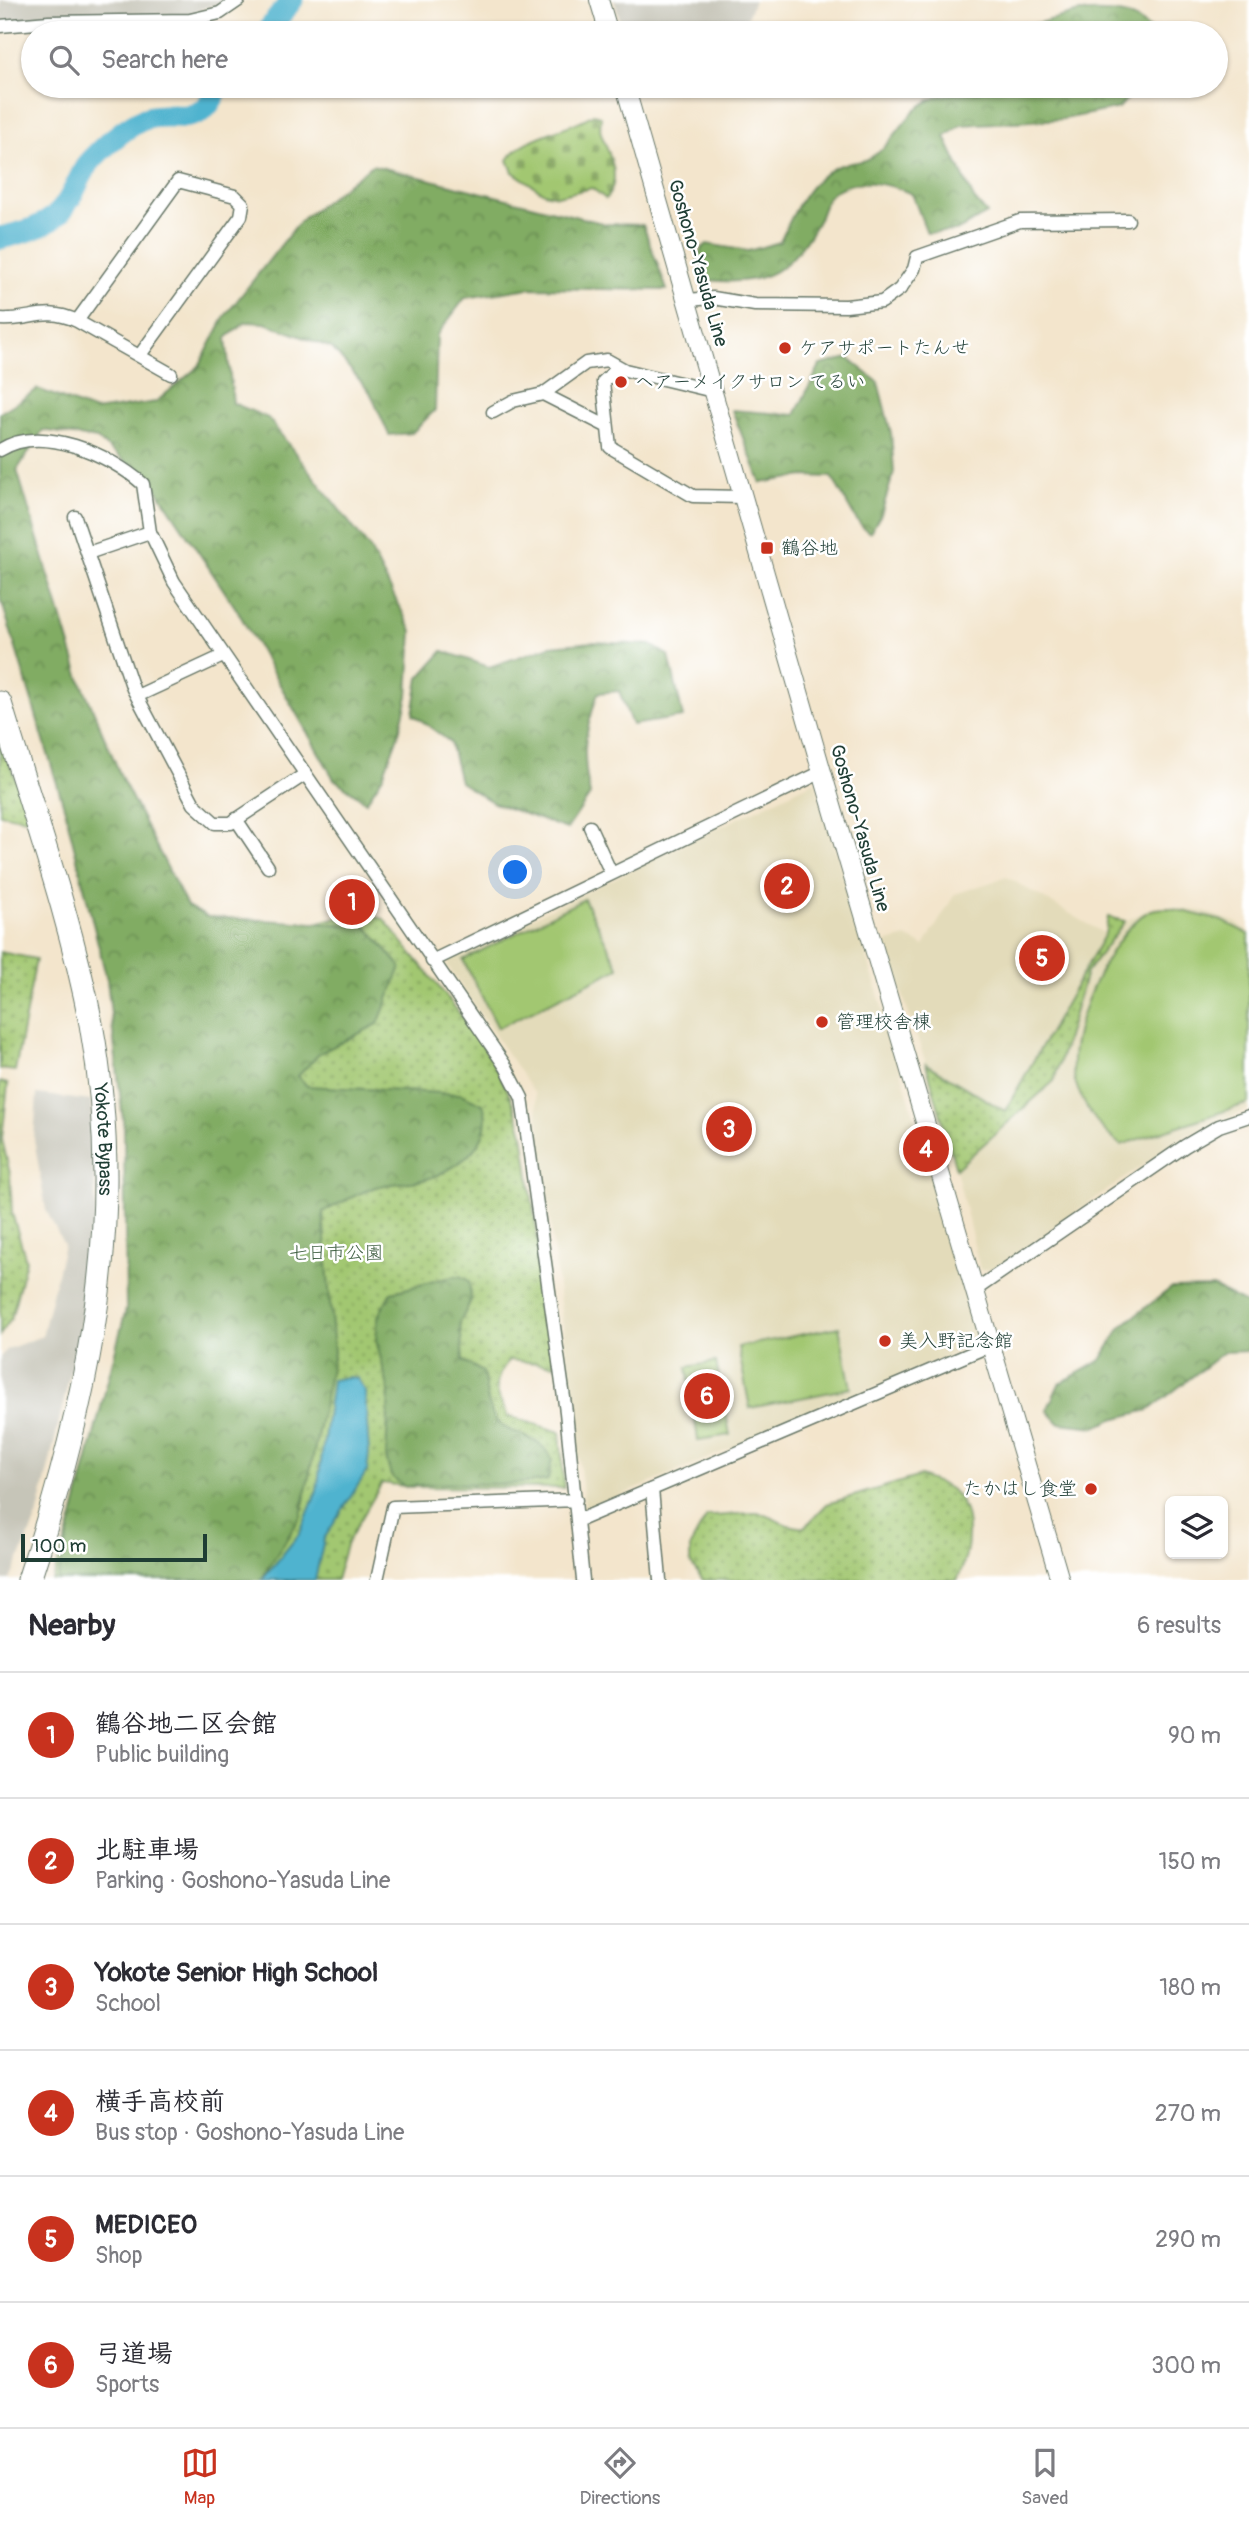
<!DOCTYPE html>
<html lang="en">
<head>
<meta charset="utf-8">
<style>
	:root { --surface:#fff; --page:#f7f7f7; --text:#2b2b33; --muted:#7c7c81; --line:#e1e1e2; --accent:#c8321e }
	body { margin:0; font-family:Pangolin,"Klee One",sans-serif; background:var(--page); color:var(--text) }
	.controls { position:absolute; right:21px; bottom:21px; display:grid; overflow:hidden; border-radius:10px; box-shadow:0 2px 5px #0004 }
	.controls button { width:63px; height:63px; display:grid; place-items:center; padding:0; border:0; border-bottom:2px solid var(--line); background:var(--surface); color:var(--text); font:35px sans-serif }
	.scale { position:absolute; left:21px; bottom:18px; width:186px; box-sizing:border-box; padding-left:7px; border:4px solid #1f3d34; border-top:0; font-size:19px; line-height:24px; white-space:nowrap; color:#1f3d34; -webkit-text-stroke:5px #fff; paint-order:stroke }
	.you { position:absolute; left:516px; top:873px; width:24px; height:24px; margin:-18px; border:5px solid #fff; border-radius:50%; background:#1a73e8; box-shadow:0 0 0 10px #1a73e833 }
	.badge { display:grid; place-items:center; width:46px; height:46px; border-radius:50%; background:var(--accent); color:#fff; font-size:23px; font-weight:700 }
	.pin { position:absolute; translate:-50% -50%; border:4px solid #fff; box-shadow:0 2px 7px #0006 }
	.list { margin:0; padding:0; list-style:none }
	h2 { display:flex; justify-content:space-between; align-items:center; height:91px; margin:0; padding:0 28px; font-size:30px }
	h2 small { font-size:23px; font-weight:400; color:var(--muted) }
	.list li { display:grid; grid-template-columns:46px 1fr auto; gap:21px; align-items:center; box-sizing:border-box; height:126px; padding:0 28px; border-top:2px solid var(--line) }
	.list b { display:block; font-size:26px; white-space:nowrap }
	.list p { margin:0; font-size:23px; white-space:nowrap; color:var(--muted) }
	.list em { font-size:23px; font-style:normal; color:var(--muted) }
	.icon { flex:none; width:38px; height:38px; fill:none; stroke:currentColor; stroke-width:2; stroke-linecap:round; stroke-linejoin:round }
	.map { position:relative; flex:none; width:1249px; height:1580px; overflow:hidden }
	.search { position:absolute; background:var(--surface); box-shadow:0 2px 5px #0004; left:21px; right:21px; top:21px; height:77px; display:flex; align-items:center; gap:18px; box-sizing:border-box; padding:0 24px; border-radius:38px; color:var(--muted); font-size:26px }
	.sheet { height:847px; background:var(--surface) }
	nav { display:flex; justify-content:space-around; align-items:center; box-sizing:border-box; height:98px; border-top:2px solid var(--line); background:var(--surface); font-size:19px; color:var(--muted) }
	nav a { display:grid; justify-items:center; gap:4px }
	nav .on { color:var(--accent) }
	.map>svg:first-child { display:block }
	.built { fill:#e3dbba }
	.industrial { fill:#c6c5b8 }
	.grass { fill:url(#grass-dots); stroke:#608252; stroke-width:2 }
	.forest { fill:url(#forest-crowns); stroke:#50744c; stroke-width:2 }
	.cemetery { fill:url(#cemetery-stones); stroke:#608252; stroke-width:2 }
	.pitch { fill:#a2c771; stroke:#608252; stroke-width:2 }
	.water { fill:#50b3cf; stroke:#387882; stroke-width:2 }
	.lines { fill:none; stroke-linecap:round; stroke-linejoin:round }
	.river { stroke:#50b3cf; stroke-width:23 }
	.street-casing { stroke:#697869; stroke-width:15 }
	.secondary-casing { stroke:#697869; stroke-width:20 }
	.highway-casing { stroke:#697869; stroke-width:25 }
	.street { stroke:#fff; stroke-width:12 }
	.secondary { stroke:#fff; stroke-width:18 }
	.highway { stroke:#fff; stroke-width:23 }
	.poi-dot { fill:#c8321e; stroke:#fff; stroke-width:2.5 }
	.labels { text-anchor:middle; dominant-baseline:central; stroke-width:5; stroke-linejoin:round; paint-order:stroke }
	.street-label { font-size:19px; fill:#1f3d34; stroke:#fff }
	.poi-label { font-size:19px; fill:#1f3d34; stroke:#fff; text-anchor:start }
	.park-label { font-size:19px; fill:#406043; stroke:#fff }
</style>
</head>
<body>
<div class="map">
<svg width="1249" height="1580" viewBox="0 0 1249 1580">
	<defs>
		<pattern id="grass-dots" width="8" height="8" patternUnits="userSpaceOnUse" patternTransform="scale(1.75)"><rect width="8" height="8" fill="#a2c771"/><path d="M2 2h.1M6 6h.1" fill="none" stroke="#83a35e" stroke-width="1.8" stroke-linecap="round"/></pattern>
		<pattern id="forest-crowns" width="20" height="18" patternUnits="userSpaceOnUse" patternTransform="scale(1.75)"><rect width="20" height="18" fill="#81ac63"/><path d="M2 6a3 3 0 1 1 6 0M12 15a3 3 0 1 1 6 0" fill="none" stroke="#698d52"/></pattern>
		<pattern id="cemetery-stones" width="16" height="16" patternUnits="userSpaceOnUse" patternTransform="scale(1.75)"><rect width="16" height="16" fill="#a2c771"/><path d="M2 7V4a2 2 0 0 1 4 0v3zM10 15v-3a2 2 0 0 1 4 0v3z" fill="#83a35e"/></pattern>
	</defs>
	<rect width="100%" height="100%" fill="#fff"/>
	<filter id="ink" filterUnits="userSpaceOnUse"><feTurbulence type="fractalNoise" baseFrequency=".0143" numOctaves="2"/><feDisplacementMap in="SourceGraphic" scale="14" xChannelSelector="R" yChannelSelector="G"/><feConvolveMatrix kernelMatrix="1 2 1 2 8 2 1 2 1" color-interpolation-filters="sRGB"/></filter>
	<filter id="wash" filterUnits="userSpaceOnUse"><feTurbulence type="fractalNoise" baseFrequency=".00686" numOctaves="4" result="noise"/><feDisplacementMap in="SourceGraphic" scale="28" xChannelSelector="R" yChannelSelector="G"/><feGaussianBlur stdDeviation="1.57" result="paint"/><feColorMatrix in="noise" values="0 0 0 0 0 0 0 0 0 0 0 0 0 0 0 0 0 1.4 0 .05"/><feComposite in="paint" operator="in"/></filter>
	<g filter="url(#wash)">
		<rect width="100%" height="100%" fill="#f3e5cc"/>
		<path class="built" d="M 815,781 L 981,1341 L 585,1511 L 535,1094 L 448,966 L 448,959 Z
			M 1007,877 L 1105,934 L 1005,1112 L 926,1064 L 885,943 L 906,937 L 924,946 L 955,894 Z
			M 1154,907 L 1202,911 L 1238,923 L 1249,934 L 1249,1109 L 1185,1136 L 994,1269 L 980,1270 L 956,1169 L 1054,1081 L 1086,973 L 1125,921 Z"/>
		<path class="industrial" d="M 0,0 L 229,0 L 181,16 L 0,21 Z
			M 614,0 L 754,0 L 741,33 L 624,33 Z
			M 37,1094 L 91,1101 L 98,1252 L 37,1517 L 10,1580 L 0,1580 L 0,1357 L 8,1349 L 42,1336 L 64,1245 L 46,1210 L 34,1139 Z"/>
		<path class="grass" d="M 0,738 L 31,820 L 0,814 Z
			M 357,912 L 384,919 C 435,985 501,1050 523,1133 L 555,1365 L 509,1360 C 491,1383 495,1392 508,1416 L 560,1432 L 564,1488 L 411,1487 L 382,1483 L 346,1545 L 336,1580 L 52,1580 L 110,1411 L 304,926 Z
			M 1108,917 L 1125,921 L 1086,973 L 1054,1081 L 956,1169 L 926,1064 L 1005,1111 L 1105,934 Z
			M 0,952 L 36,959 L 15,1071 L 0,1069 Z
			M 0,1082 L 8,1084 L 2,1139 L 10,1174 L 12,1213 L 26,1260 L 11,1319 L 0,1335 Z
			M 920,1476 C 929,1480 942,1483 950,1489 C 976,1509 970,1555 957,1580 L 703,1580 L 690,1562 L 690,1546 L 707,1516 C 724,1516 741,1513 757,1513 C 771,1513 783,1529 805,1527 L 827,1504 Z"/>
		<path class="forest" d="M 1079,12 C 1111,12 1131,8 1153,33 L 1030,33 L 1031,25 Z
			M 995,86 L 1138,86 L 1119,108 L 1064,119 L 961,125 L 945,137 L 974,199 L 987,214 L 956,231 L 927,233 L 912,194 C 888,183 853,175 830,195 C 825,200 822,212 819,219 C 791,271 767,287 707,280 L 698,262 L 701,249 L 707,244 L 748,251 L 780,242 C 792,215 808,179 838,166 C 848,162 861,163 870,158 C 898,142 904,109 937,97 C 956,91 976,96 995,86 Z
			M 372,165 L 606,224 L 643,225 L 667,290 L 530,288 L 465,298 L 437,335 L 435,410 L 412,433 L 389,435 L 370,392 L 332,348 L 265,323 L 246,322 L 226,338 L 233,403 L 268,418 L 370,549 L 412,631 L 408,696 L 399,733 L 383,776 L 366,802 L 334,779 L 237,610 L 153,484 L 97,439 L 43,430 L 17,470 L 80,679 L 123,781 L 187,906 L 207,917 L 366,926 L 401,967 L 378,1024 L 320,1053 L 298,1076 L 307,1086 L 461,1094 L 483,1104 C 496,1140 462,1166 430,1178 C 414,1184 394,1182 377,1187 C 359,1192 340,1204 323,1212 L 334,1353 L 301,1516 L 261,1580 L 57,1580 L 126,1309 L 124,1129 L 107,980 L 65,810 L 0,596 L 0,413 L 38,389 L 95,411 L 156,402 L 199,366 L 225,316 L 300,221 Z
			M 848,358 L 878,382 L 891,433 L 894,472 L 881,514 L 870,533 C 853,523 845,495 831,477 L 804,476 L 761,483 L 732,410 L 795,415 L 820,365 Z
			M 592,642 L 651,645 L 669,656 L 683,717 L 632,725 L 619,691 L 598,693 C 584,736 581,750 590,795 L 567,829 L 494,803 L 460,782 L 450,742 L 413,714 L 419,678 L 443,651 L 489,667 L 551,646 Z
			M 460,1276 L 469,1281 L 471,1300 L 460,1323 L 463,1361 L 483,1372 C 486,1387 487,1409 497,1421 C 514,1439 534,1430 552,1459 L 548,1480 C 501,1489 453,1479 405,1487 L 391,1476 L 386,1458 L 389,1391 L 376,1340 L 378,1316 L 391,1292 C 415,1288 436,1278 460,1276 Z
			M 1213,1287 L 1249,1305 L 1249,1351 L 1224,1352 L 1149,1410 L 1113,1419 L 1096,1427 L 1059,1423 L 1047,1410 L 1059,1384 L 1101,1360 L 1121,1327 L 1171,1288 Z"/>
		<path class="cemetery" d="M 593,114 L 601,116 C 601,123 599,128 601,133 C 609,155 623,177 606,199 L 592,188 L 557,196 L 544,193 L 513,172 L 508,160 C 523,134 569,131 593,114 Z"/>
		<path class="pitch" d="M 584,899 L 619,968 L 498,1028 L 463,960 Z
			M 1170,908 L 1223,921 L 1249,934 L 1249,1103 L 1121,1145 C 1101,1131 1082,1105 1075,1081 C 1062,1038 1110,932 1149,911 C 1155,908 1163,908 1170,908 Z
			M 839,1327 L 851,1388 L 750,1408 L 738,1347 Z
			M 716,1362 L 730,1435 L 698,1440 L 687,1367 Z"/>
		<path class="water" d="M 347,1377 L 357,1378 L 365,1392 L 369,1453 L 367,1471 L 324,1539 L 315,1580 L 262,1580 L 300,1533 L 317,1491 L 332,1380 Z"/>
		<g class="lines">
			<path class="river" d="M 266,33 L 292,0
				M 0,238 C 20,233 44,228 59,213 C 71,201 77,182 86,167 C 95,153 119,133 134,124 C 169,102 199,138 218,86"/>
		</g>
	</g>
	<g filter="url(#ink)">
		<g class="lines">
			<defs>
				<path id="street" d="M 0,26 L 49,22 L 190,20 L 220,13 L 239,0
					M 687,300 L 713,298 L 755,305 L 846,306 L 882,302 L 900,289 L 914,269 L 917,257 L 1020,221 L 1128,220
					M 0,319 C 32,321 44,306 77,321 L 178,181 L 235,196 L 243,204 L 241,216 L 140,355
					M 77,321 L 171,374
					M 619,367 L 603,382 L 610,447 L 693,496 L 743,497
					M 543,394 L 586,363 L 607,360 L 625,370 L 713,391
					M 493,412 L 513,401 L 543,394 L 606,426
					M 0,450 C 42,423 110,455 143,484 L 150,532 L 174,582 L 506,1067 L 522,1098 L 566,1412 L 583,1580
					M 75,517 L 133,689 L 194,804 L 215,823 L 231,823 L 304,775
					M 88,553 L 150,532
					M 137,696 L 223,656
					M 236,819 L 268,867
					M 590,827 L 611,873
					M 432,961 L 822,772
					M 975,1290 L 1185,1146 L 1219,1126 L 1249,1116
					M 652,1489 L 660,1580
					M 577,1521 L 991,1345
					M 377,1580 L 393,1507 L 576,1500"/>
				<path id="secondary" d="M 599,0 L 609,33
					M 625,86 L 822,772 L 1060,1580"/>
				<g id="highway">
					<path id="s1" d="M 0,703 C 32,810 70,914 91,1024 C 127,1218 90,1395 29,1580"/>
				</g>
			</defs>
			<use href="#street" class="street-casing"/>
			<use href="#secondary" class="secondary-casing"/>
			<use href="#highway" class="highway-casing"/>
			<use href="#street" class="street"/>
			<use href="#secondary" class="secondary"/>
			<use href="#highway" class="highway"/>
		</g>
	</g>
	<g class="poi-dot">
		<circle cx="785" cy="348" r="7"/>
		<circle cx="621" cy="382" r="7"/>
		<rect x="760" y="541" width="14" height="14" rx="3.5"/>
		<circle cx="822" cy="1022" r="7"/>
		<circle cx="885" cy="1341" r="7"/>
		<circle cx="1091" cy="1489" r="7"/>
	</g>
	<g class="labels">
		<g class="street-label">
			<text transform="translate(698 263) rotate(74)">Goshono-Yasuda Line</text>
			<text transform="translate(860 828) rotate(74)">Goshono-Yasuda Line</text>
			<text stroke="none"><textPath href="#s1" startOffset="450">Yokote Bypass</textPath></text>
		</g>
		<g class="poi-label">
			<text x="799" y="348">ケアサポートたんせ</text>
			<text x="635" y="382">ヘアーメイクサロン てるい</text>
			<text x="781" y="548">鶴谷地</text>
			<text x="836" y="1022">管理校舎棟</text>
			<text x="899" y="1341">美入野記念館</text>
			<text x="1077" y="1489" text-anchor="end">たかはし食堂</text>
		</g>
		<g class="park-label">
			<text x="336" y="1253">七日市公園</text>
		</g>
	</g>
</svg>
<div class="controls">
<button><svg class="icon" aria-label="layers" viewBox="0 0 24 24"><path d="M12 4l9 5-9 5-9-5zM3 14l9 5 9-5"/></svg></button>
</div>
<div class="scale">100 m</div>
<div class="you"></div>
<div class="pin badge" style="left:352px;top:902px">1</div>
<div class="pin badge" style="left:787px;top:886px">2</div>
<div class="pin badge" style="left:729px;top:1129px">3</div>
<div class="pin badge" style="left:926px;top:1149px">4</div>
<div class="pin badge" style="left:1042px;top:958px">5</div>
<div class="pin badge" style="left:707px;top:1396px">6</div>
<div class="search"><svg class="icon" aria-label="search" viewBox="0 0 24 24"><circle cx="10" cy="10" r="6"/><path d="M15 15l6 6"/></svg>Search here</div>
</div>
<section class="sheet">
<h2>Nearby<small>6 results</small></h2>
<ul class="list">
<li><span class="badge">1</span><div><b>鶴谷地二区会館</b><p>Public building</p></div><em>90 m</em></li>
<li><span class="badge">2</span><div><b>北駐車場</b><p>Parking · Goshono-Yasuda Line</p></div><em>150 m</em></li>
<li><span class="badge">3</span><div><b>Yokote Senior High School</b><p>School</p></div><em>180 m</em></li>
<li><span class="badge">4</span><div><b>横手高校前</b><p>Bus stop · Goshono-Yasuda Line</p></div><em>270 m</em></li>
<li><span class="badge">5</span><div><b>MEDICEO</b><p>Shop</p></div><em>290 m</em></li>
<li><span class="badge">6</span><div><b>弓道場</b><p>Sports</p></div><em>300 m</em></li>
</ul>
</section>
<nav>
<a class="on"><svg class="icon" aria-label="map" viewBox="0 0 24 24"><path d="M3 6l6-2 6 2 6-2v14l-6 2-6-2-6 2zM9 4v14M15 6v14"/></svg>Map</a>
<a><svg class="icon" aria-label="directions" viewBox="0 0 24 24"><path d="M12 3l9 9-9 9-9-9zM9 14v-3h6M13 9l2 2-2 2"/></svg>Directions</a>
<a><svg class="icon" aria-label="saved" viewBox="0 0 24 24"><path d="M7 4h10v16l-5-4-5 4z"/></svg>Saved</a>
</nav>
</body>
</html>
